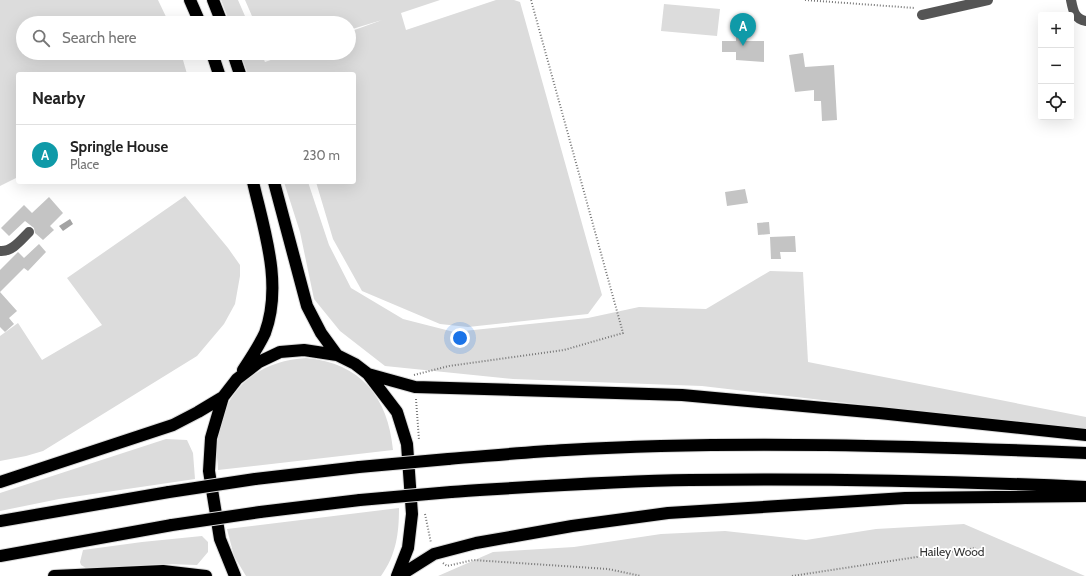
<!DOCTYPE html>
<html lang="en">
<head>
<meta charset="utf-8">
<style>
	:root { --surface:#fff; --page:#f2f2f2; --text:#222; --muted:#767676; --line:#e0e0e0; --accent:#0f766e }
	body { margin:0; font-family:Cabin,sans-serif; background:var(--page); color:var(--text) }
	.controls { position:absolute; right:12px; top:12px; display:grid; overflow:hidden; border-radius:4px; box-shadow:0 4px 16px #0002 }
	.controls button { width:36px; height:36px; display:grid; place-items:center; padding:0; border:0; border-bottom:1px solid var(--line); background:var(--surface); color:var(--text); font:20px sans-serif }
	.you { position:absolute; left:460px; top:338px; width:14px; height:14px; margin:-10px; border:3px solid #fff; border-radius:50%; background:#1a73e8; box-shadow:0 0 0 6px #1a73e833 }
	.badge { display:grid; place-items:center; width:26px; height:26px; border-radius:50%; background:var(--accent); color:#fff; font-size:13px; font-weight:700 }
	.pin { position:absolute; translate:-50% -33px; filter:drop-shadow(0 1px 2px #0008) }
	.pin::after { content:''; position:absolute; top:21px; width:14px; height:12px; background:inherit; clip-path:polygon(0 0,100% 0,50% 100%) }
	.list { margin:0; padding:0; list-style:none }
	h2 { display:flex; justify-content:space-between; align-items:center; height:52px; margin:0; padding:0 16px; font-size:17px }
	h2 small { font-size:13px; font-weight:400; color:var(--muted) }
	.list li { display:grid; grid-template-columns:26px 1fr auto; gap:12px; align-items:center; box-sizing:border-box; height:60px; padding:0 16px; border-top:1px solid var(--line) }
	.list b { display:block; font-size:15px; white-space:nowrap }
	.list p { margin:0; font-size:13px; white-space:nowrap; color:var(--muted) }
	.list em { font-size:13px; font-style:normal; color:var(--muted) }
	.icon { flex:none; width:22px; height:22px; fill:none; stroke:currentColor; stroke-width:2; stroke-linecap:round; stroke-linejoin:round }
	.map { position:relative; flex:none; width:1086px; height:576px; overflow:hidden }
	.search { position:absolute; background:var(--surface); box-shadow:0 4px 16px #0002; left:16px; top:16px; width:340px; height:44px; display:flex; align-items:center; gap:10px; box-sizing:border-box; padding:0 14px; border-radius:22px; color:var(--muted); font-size:15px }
	.panel { position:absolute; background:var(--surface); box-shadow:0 4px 16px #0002; left:16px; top:72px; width:340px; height:112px; border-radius:4px }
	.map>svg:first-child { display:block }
	.green { fill:#dcdcdc }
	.water { fill:#a3a3a3 }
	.building { fill:#c4c4c4 }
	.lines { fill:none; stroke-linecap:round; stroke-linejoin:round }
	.highway-casing { stroke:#dbdbdb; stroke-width:14 }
	.path { stroke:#777; stroke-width:2; stroke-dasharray:1 2; stroke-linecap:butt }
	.minor { stroke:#555; stroke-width:10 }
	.highway { stroke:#000; stroke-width:12 }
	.highway-bridge-casing { stroke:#dbdbdb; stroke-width:14; stroke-linecap:butt }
	.highway-bridge { stroke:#000; stroke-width:12 }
	.labels { text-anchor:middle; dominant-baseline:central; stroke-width:3.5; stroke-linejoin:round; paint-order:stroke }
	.park-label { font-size:12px; fill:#333; stroke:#fff }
</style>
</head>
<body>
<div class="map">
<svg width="1086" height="576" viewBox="0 0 1086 576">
	<rect width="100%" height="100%" fill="#fff"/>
	<path class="green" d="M 0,0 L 158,0 L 169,23 L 23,23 L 23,53 L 181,53 L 187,74 L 18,74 L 18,177 L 0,186 Z
		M 221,0 L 238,0 L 248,23 L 230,23 Z
		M 245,0 L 440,0 L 401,13 L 406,30 L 496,0 L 514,0 L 520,2 L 602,295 L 588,314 L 468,327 L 440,324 L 362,291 L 333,239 L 316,182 L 354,182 L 354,74 L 248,74 L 240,53 L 261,53 L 265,62 L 291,53 L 349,53 L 349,32 L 382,20 L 349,30 L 349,23 L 255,23 Z
		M 664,4 L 720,9 L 717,36 L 661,31 Z
		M 284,182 L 308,182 L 329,245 L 351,288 L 403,319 L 454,332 L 588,318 L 639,307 L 706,309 L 770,271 L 803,272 L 808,362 L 1086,417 L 1086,431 L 702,386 L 513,379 L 385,366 L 340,331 L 314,299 L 300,232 Z
		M 185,196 L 228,248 L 240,265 L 240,276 L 235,304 L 224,324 L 197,356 L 43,451 L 26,456 L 0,461 L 0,336 L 18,323 L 42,360 L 102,325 L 67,278 Z
		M 306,358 C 361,363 388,397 393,450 L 218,470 C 218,460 215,449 216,439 C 225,390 256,361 306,358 Z
		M 166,439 L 187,440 L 193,453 L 195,479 L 59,499 L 0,511 L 0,493 Z
		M 399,508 C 399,534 396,555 381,576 L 246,576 L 234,556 L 227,529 Z
		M 964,524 L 1085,576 L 438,576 L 493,552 L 574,547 L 661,534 L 725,531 L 806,540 L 876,529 Z
		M 202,536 L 208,542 L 208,552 L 197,565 L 165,564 L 86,568 L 81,565 L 80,562 L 83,550 L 142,542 Z"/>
	<path class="water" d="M 70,219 L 73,224 L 63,231 L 59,226 Z"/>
	<path class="building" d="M 736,37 L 745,37 L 745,41 L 764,41 L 764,62 L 736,60 L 736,52 L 722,52 L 722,41 L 736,41 Z
		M 803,53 L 805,67 L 834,65 L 837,120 L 822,121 L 821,101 L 814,101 L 814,90 L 795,92 L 789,55 Z
		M 745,189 L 748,203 L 727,206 L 725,192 Z
		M 49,197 L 63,213 L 50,226 L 54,230 L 43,240 L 35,233 L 34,228 L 25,221 L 9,236 L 1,228 L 24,205 L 32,213 Z
		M 769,222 L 770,234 L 758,235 L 757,223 Z
		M 795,236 L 796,252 L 780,252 L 781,259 L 771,259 L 770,237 Z
		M 39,244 L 46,252 L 28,271 L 24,268 L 0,292 L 0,270 L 18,252 L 24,258 Z
		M 0,292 L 17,311 L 9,318 L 14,324 L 5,332 L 0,327 Z"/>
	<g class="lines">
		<defs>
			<path id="highway" d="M 190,0 L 200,23
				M 213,0 L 222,23
				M 212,53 L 219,74
				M 233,53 L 240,74
				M 274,182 L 307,306 L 321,333 L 337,355
				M 243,370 C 251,358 259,346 265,333 C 283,284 264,230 253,182
				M 368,374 L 415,387 L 682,395 L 879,413 L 1086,435
				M 448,459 C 487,456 527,452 566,450 C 738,440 914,446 1086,453
				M 255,479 L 359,467
				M 0,482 L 173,425 L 198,412 L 223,397
				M 451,492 C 531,487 610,481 690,480 C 822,478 954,481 1086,487
				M 260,512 L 360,500
				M 0,521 L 169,492
				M 0,556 L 172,525
				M 54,576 L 163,571 L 206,576
				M 235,576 L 220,539 L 209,471 L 211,438 L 223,397 L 237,379 L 259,362 L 280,352 L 304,350 L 337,355 L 355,364 L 368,374 L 397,412 L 407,444 L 412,514 L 408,548 L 397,576
				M 399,576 L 434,554 L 476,543 L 572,526 L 668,513 L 905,498 L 1086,496"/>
		</defs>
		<use href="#highway" class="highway-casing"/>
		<path class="path" d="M 805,0 L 915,8
			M 414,375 L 449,366 L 564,350 L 623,333 L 531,0
			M 416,399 L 419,440
			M 425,514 L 431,543
			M 443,563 L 447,566 L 473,560 L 608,569 L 641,576
			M 792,576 L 976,548"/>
		<path class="minor" d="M 1071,0 C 1073,10 1074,19 1086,21
			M 922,15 L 988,0
			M 0,251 C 12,252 21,240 29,232"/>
		<use href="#highway" class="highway"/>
		<defs>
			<path id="highway-bridge" d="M 359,467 L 448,459
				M 169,492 L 255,479
				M 360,500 L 451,492
				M 172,525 L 260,512"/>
		</defs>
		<use href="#highway-bridge" class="highway-bridge-casing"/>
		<use href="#highway-bridge" class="highway-bridge"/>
	</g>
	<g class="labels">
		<g class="park-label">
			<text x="952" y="551">Hailey Wood</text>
		</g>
	</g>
</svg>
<div class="controls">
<button>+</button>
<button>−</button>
<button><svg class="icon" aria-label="locate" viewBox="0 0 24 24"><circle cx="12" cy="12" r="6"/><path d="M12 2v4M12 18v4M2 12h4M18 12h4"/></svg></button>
</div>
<div class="you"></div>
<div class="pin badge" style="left:743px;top:46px;background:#0f9aa8">A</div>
<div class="search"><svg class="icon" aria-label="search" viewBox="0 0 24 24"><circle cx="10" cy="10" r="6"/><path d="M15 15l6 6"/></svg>Search here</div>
<section class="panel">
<h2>Nearby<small></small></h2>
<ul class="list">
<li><span class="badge" style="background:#0f9aa8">A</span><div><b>Springle House</b><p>Place</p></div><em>230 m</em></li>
</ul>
</section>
</div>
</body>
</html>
